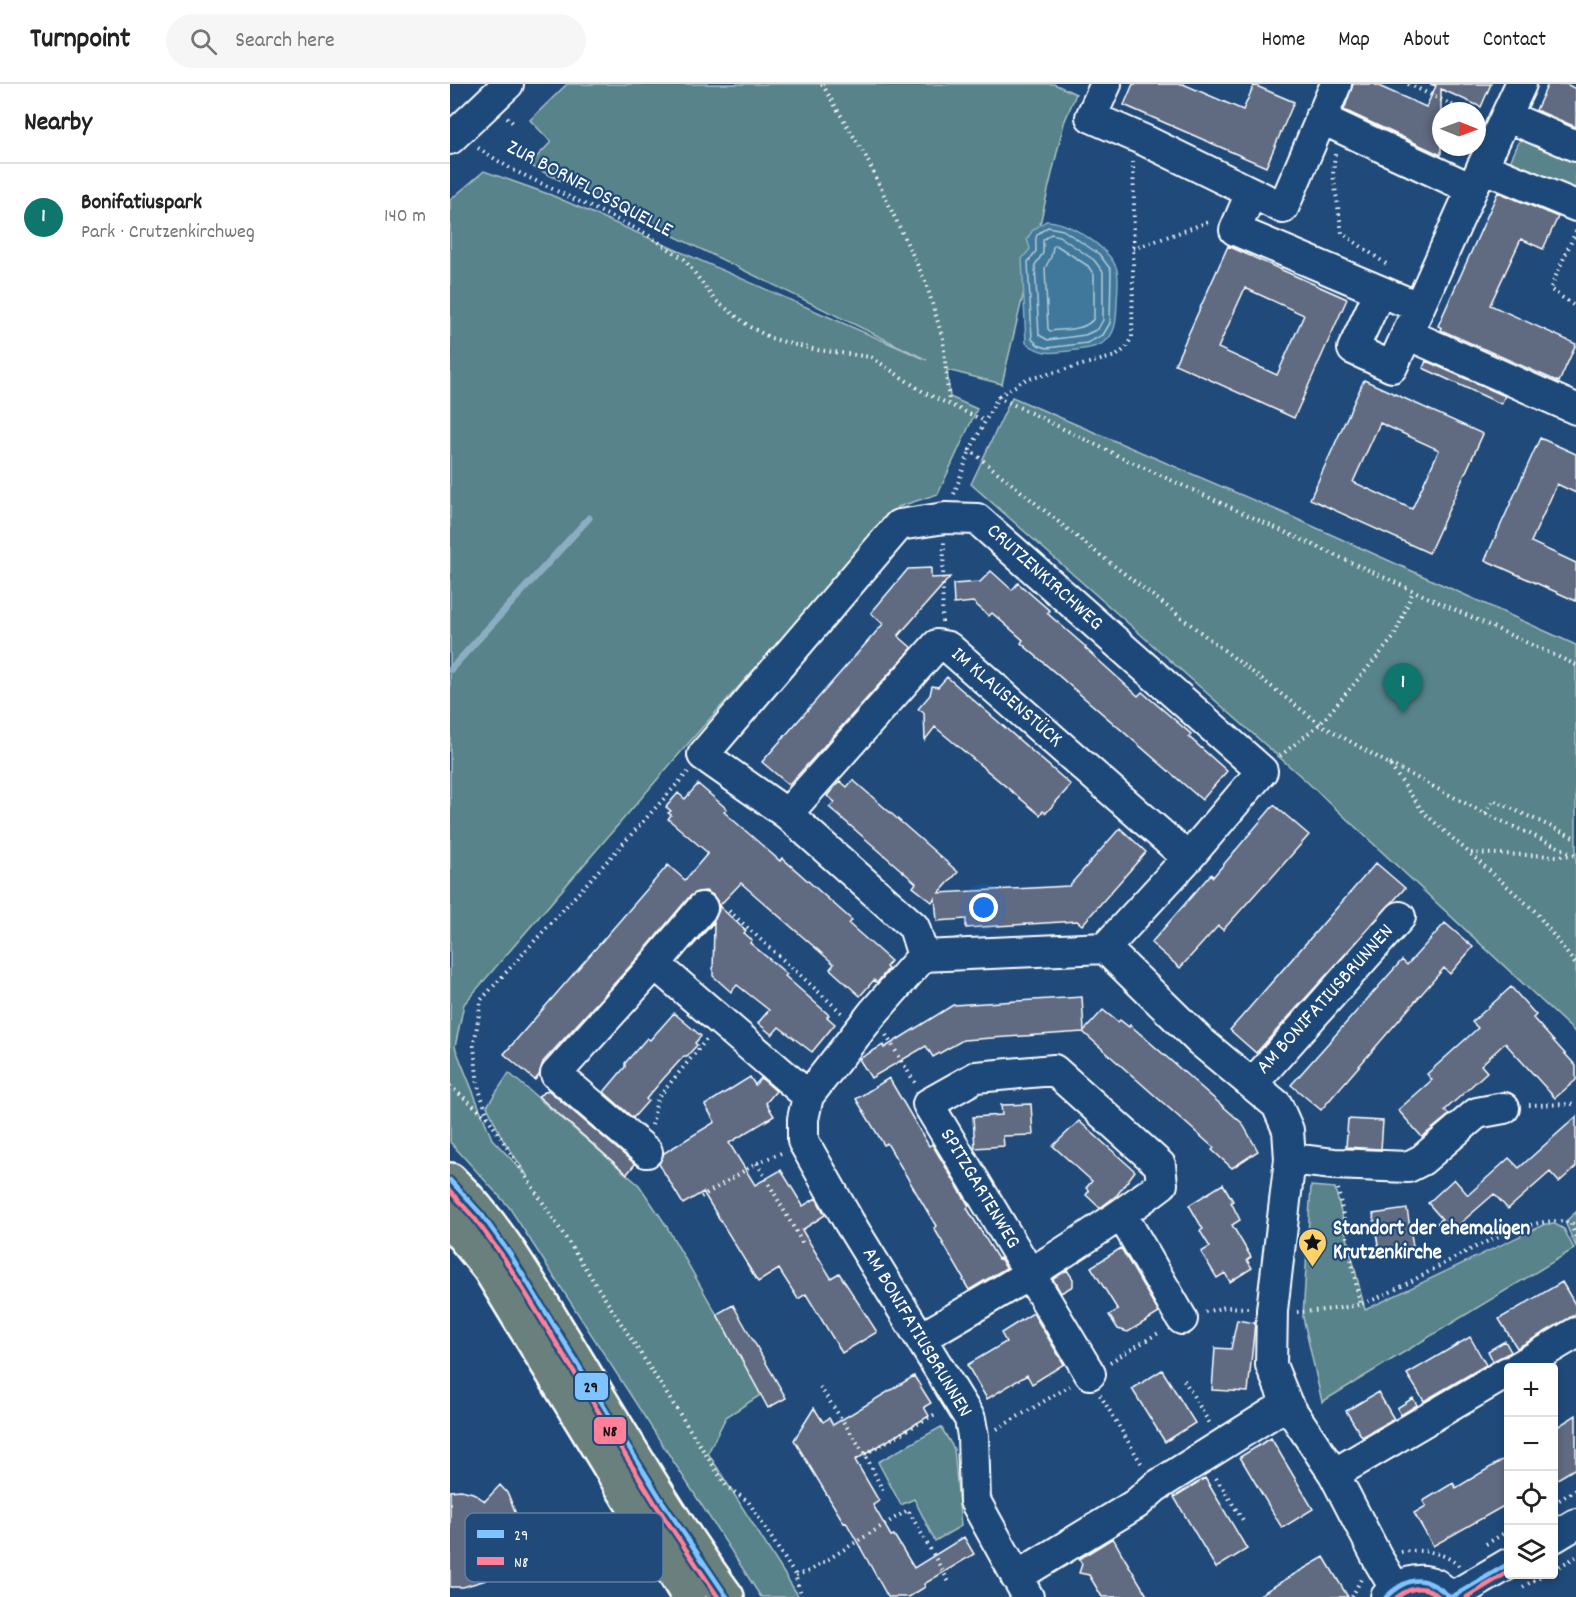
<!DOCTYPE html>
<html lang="en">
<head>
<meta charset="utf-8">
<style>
	:root { --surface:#fff; --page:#f6f6f6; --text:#222; --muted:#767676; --line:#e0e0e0; --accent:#0f766e }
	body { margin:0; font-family:Dekko,sans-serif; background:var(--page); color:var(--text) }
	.controls { position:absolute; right:18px; bottom:18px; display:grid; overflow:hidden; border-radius:6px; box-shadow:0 3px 9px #0003 }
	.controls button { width:54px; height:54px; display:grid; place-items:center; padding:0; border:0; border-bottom:2px solid var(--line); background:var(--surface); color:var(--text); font:30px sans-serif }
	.compass { position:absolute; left:982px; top:18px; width:54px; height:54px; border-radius:50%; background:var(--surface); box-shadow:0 3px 9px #0003; rotate:91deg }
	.you { position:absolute; left:534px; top:824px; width:21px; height:21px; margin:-15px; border:4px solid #fff; border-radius:50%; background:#1a73e8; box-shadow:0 0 0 9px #1a73e833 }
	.badge { display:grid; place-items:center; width:39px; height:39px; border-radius:50%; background:var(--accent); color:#fff; font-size:20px; font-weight:700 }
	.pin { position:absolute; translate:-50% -50px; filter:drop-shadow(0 2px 3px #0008) }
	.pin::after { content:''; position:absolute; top:32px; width:21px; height:18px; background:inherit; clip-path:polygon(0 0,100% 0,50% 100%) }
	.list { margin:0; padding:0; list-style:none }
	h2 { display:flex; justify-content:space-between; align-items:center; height:78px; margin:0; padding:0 24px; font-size:26px }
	h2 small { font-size:20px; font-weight:400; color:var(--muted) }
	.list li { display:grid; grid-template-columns:39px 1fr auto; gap:18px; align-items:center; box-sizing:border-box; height:108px; padding:0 24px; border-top:2px solid var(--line) }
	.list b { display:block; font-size:22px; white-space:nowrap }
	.list p { margin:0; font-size:20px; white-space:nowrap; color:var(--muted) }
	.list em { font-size:20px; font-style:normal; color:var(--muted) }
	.icon { flex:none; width:33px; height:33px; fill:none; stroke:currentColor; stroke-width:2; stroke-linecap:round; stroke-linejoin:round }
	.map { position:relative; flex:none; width:1126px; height:1513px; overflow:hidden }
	header { display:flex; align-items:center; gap:36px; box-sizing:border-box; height:84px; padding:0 30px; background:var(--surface); border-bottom:2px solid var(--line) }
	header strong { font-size:28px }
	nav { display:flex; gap:33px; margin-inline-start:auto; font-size:21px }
	.search { width:420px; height:54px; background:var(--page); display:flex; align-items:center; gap:15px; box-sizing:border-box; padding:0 21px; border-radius:33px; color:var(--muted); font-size:22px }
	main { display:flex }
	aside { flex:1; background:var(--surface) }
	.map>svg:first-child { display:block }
	.green { fill:#59838a; stroke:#acc1c4; stroke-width:1.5 }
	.water { fill:#40789b; stroke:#8caec3; stroke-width:1.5 }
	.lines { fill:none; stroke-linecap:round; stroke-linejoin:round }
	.shore { stroke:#b3c9d7; stroke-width:1.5 }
	.stream { stroke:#8caec3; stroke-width:7 }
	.building { fill:#606b81; stroke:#fff; stroke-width:1.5; fill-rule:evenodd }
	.minor-casing { stroke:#fff; stroke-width:34 }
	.major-casing { stroke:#fff; stroke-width:38 }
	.path { stroke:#fff; stroke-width:4; stroke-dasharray:1.5 4.5; stroke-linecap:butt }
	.minor { stroke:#1f4a7a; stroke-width:30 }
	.major { stroke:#6a807c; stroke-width:33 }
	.bus-1-casing { stroke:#1f4a7a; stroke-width:9 }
	.bus-2-casing { stroke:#1f4a7a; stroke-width:9 }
	.bus-1 { stroke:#80c4ff; stroke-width:4.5 }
	.bus-2 { stroke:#ff8098; stroke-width:4.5 }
	.labels { text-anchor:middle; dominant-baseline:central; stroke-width:4.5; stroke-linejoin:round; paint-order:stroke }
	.street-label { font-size:21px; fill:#fff; stroke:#1f4a7a }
	.poi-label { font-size:21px; font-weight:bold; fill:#fff; stroke:#1f4a7a; text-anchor:start }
	.key { fill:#1f4a7a; stroke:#6280a2; stroke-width:1.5 }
	.key-label { font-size:16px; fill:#fff }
	.line-badge { stroke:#1f4a7a; stroke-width:2 }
	.pale-badge-label { font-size:16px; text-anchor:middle; font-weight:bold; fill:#111 }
</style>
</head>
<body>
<header>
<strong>Turnpoint</strong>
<div class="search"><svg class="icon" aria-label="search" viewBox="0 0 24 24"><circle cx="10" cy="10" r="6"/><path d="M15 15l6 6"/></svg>Search here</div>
<nav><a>Home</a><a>Map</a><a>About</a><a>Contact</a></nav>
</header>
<main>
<aside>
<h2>Nearby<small></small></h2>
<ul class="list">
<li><span class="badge">1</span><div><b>Bonifatiuspark</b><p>Park · Crutzenkirchweg</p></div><em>140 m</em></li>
</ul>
</aside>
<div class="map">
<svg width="1126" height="1513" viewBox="0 0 1126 1513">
	<rect width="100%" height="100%" fill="#1f4a7a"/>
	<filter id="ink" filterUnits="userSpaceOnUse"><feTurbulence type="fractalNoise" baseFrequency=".0167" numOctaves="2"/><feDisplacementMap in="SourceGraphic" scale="12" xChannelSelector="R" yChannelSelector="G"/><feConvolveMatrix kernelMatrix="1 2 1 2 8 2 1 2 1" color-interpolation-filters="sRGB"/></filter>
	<g filter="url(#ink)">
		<path class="green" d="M 117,0 L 604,0 L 626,10 L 614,39 L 552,300 L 497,286 L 500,313 L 527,325 L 488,410 L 448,423 L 243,654 L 14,920 L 5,963 L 42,1055 L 79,1094 L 53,1056 L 37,1022 L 59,989 L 189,1101 L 214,1138 L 312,1310 L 276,1333 L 258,1369 L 349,1513 L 311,1513 L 59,1123 L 0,1058 L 0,116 L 34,87 L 101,111 L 477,276 L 79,81 L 101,58 L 80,36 Z
			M 1072,51 L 1126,76 L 1126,108 L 1060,78 Z
			M 562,313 L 829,427 L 1126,561 L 1126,949 L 855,696 L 521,400 Z
			M 861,1102 L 885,1104 L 915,1226 L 1095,1140 L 1105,1140 L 1114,1145 L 1124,1165 L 872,1318 L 853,1233 Z
			M 1126,1128 L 1126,1163 L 1115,1138 Z
			M 491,1343 L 504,1365 L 511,1442 L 485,1457 L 464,1415 L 451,1421 L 428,1378 Z"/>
		<path class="water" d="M 596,137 C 618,137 657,162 666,183 C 670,193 667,210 667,220 C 666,233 667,245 658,255 C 648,265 632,265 619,267 C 599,269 593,271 576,259 L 572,175 L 580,165 L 577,155 L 582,147 Z"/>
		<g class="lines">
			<path class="shore" d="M 598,143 L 613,146 L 649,170 L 661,186 L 660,239 L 653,251 L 637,259 L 597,264 L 588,261 L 582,255 L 578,178 L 586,167 C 586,151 583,152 598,143 Z
				M 601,150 L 609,152 L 644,176 L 653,188 L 653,236 L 648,245 L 635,251 L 598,256 L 589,251 L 585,181 L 593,169 L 593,156 Z
				M 606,161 L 638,182 L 644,191 L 644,234 C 636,247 614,245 600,247 L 598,245 L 595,184 L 601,173 L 603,163 Z"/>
			<path class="stream" d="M 0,586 L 139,434"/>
		</g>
		<path class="building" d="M 683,0 L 733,0 L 793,26 L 804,1 L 844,18 L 816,83 L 674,21 Z
			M 903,0 L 924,0 L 976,23 L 986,2 L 980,0 L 1041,0 L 1031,23 L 991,5 L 991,71 L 894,26 Z
			M 1098,0 L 1116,0 L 1126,5 L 1126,43 L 1086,26 Z
			M 1048,108 L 1108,133 L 1093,165 L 1071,155 L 1040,221 L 1126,260 L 1109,298 L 991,246 L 992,244 L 988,242 Z
			M 778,162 L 897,215 L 844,334 L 725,280 ZM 795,204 L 854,231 L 827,291 L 768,264 Z
			M 976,277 L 1055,312 L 1051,320 L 973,284 Z
			M 914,296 L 1033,350 L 979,469 L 860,415 ZM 930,339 L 989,366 L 962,425 L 903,398 Z
			M 1090,354 L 1126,370 L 1126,409 L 1107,400 L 1081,458 L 1126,479 L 1126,517 L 1035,476 Z
			M 481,484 L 481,494 L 500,493 L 448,552 L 462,564 L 339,701 L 312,678 L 433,540 L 421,529 L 458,485 Z
			M 541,487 L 562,506 L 568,499 L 600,527 L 597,529 L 636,563 L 635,564 L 688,612 L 692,608 L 741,650 L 739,653 L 777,687 L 752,716 L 571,559 L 573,556 L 542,529 L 539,532 L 523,518 L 504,520 L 503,500 L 530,498 Z
			M 497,593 L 621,701 L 596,729 L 593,727 L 590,731 L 485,643 L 475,656 L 474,629 L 468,625 L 480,611 L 482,602 L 488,603 Z
			M 403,696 L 508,788 L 489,809 L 619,802 L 670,744 L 696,768 L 632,841 L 627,837 L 516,844 L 516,835 L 487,837 L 485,814 L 482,818 L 463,803 L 466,799 L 379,723 L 385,718 L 377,712 L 390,697 L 397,703 Z
			M 248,700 L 277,725 L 274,728 L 330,777 L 332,774 L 402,836 L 399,840 L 441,877 L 436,883 L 438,885 L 427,899 L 424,896 L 410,912 L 380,885 L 384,880 L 291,799 L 269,822 L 296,847 L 294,849 L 302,856 L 300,859 L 337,890 L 335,892 L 379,931 L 377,933 L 385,940 L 362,968 L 329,943 L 322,951 L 308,939 L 319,926 L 287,901 L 281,908 L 263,892 L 264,838 L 240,865 L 265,835 L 269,826 L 268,818 L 263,811 L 256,807 L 247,808 L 239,813 L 192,869 L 93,978 L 89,991 L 85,996 L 54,970 L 218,781 L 235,796 L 258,769 L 218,735 L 221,731 L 218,729 L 221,727 L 216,723 L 228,709 L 235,715 Z
			M 824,721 L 859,751 L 816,800 L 815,799 L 773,846 L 768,842 L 730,884 L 701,859 L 761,790 L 763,793 Z
			M 926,779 L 955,804 L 806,969 L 780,946 Z
			M 995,839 L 1023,863 L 1000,890 L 994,884 L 871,1026 L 841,1001 L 952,876 L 957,881 Z
			M 1061,903 L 1086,931 L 1083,934 L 1126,982 L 1126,996 L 1105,1014 L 1055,959 L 1031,981 L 1037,988 L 995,1026 L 999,1031 L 972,1053 L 948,1026 L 982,996 L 977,990 L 1028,944 L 1022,938 Z
			M 632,913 L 634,947 L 653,926 L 668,938 L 670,936 L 679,943 L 680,941 L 792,1039 L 808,1067 L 782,1084 L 762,1066 L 764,1064 L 633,948 L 513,956 L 483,973 L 476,962 L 421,994 L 409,975 L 433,961 L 434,964 L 503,921 Z
			M 224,929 L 251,952 L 245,959 L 247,961 L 237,972 L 234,972 L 214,994 L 196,1015 L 198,1017 L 183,1034 L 154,1008 L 175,983 L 175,979 L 197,954 L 200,956 Z
			M 300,993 L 305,1001 L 311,994 L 326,1007 L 316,1019 L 324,1032 L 279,1059 L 305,1101 L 331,1086 L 353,1122 L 366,1114 L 375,1131 L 352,1146 L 381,1194 L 389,1189 L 427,1248 L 392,1269 L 356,1210 L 348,1215 L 329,1185 L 308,1198 L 253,1108 L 233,1120 L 209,1080 L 214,1069 L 265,1038 L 255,1021 Z
			M 439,994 L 479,1062 L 482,1060 L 519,1122 L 517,1124 L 526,1139 L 548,1175 L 550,1174 L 556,1184 L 519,1206 L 513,1196 L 514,1195 L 484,1144 L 486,1142 L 437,1059 L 434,1061 L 406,1015 Z
			M 98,1006 L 185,1080 L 177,1090 L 88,1012 Z
			M 581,1020 L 583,1051 L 553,1052 L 554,1062 L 525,1064 L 523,1033 L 552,1031 L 551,1021 Z
			M 1126,1033 L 1126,1083 L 1109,1098 L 1100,1088 L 1058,1125 L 1044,1110 L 997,1151 L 987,1139 L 992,1135 L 978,1119 L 1004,1095 L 1018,1111 L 1059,1074 L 1069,1084 Z
			M 898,1035 L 933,1037 L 931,1065 L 896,1063 Z
			M 629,1037 L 685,1087 L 667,1111 L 650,1124 L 636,1111 L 639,1107 L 636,1104 L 642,1097 L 603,1062 Z
			M 773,1100 L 783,1117 L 781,1118 L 790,1136 L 782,1141 L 801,1173 L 797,1176 L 802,1184 L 780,1198 L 775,1189 L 767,1194 L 751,1168 L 760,1163 L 750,1147 L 753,1145 L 739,1121 Z
			M 957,1125 L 963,1162 L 929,1167 L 923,1130 Z
			M 671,1164 L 709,1229 L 678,1248 L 668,1245 L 659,1231 L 668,1226 L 641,1183 Z
			M 617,1186 L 623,1195 L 623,1202 L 611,1209 L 603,1195 Z
			M 1112,1198 L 1126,1222 L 1126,1230 L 1067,1264 L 1049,1235 Z
			M 283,1221 L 336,1314 L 318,1324 L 267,1230 Z
			M 583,1229 L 614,1280 L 582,1300 L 577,1291 L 537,1315 L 517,1281 L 556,1258 L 551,1249 Z
			M 787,1236 L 805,1239 L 798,1308 L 762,1306 L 765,1264 L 781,1265 Z
			M 1020,1253 L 1036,1281 L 974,1317 L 957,1290 Z
			M 1055,1257 L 1061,1268 L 1043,1277 L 1038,1267 Z
			M 712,1286 L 745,1339 L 715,1358 L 682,1305 Z
			M 464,1292 L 481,1319 L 474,1323 L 479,1332 L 405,1376 L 429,1417 L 423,1421 L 441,1452 L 444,1451 L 464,1484 L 514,1453 L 524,1470 L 474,1500 L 475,1503 L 459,1513 L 438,1513 L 396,1438 L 394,1439 L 344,1356 L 364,1324 L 373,1338 L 379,1334 L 383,1341 Z
			M 928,1308 L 944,1335 L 912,1353 L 896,1327 Z
			M 963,1314 L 967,1321 L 951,1331 L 947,1324 Z
			M 1126,1331 L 1126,1384 L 1104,1397 L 1104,1345 Z
			M 821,1354 L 863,1425 L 832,1444 L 790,1373 Z
			M 1059,1372 L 1059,1419 L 983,1462 L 964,1429 L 976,1422 L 973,1417 L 1003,1399 L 1006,1404 Z
			M 755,1394 L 797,1465 L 766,1484 L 724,1413 Z
			M 50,1401 L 58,1410 L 67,1433 L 68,1447 L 61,1471 L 46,1490 L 36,1496 L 13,1503 L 0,1503 L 0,1407 L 11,1406 L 23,1409 L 35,1417 Z
			M 663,1454 L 672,1470 L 698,1513 L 652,1513 L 639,1491 L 629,1489 L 632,1480 L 629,1475 Z
			M 874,1473 L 898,1513 L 806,1513 L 843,1491 Z"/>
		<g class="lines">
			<defs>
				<path id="minor" d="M 656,0 L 641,33 L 696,57 L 833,124 L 886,0
					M 1056,32 L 1126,62
					M 870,34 L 1022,105 L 1071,0
					M 0,55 L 58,0
					M 1032,83 L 1126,122
					M 1022,105 L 957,250 L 1126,325
					M 801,109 L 785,146 L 968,223
					M 930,207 L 903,265 L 942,283 L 957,250
					M 337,730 L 487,561 L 498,563 L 738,774
					M 473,872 L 464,843 L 337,730 L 253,671 L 449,441 L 495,434 L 527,435 L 812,687 L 738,774 L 655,864
					M 205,880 L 358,1012
					M 803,999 L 950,833
					M 197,1068 L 106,990 L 205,880 L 252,824
					M 840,1075 L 884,1080 L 958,1083 L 972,1076 L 1027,1029 L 1054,1024
					M 672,1131 L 732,1235
					M 471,1254 C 554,1206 636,1158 712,1100 L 710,1081 L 604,986 L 526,993 L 478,1020 L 640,1290
					M 1067,1284 L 1126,1249
					M 884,1390 L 1058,1288
					M 1104,1453 L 1126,1440
					M 566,1493 L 686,1420 L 705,1403 L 837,1320
					M 578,1513 L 525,1417 L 523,1352 L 520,1335 L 399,1138 L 353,1057 L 353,1035 L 358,1012 L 423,929 L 473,872 L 655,864 L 750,957 L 827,1021 L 838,1046 L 840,1075 L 822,1226 L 821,1281 L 837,1320 L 884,1390 L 929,1477 L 945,1504
					M 936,1513 C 948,1500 967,1492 985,1500 C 990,1502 995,1509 1000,1513
					M 1002,1513 L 1058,1480"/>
				<path id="major" d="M 0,1096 C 46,1140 78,1197 111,1251 C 165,1339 216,1430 277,1513
					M 0,1136 L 39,1184 L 239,1513"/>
			</defs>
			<use href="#minor" class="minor-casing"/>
			<use href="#major" class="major-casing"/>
			<path class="path" d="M 372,0 L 416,73 L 476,199 L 493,255 L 499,319
				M 958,0 L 1015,27
				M 57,33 L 65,41
				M 28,64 L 61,85 L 195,149 L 234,175 L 265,216 L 300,243 L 321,254 L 341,260 L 368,266 L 421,273 L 475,309 L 535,337
				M 885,70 L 883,90 L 892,149 L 939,182
				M 1126,147 L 1100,205 L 1126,223
				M 683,165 L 761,137
				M 549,312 L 575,296 L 666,272 L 675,265 L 682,253 L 684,120 L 683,78
				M 504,410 L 520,366
				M 492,538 L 494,458
				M 1126,581 L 677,376 L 548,313 L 520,366 L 637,461 L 870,640 L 939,680 L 974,729 L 1085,827 L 1126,881
				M 830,672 L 870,640 L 944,553 L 963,507
				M 940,680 L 1036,730 L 1126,771
				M 1036,730 L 1043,716 L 1126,754
				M 1021,769 L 1107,772 L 1124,771
				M 279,827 L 392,929
				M 436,951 L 465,999
				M 0,1002 L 38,1034 L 277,1403 L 298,1417 L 345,1491 L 352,1513
				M 1079,1021 L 1126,1020
				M 38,1033 L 28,1002 L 24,962 L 31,916 L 238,688
				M 202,1041 L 207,1015 L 256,956
				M 307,1079 L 353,1160
				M 888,1105 L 910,1220
				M 251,1113 L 307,1079 L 331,1069
				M 1121,1140 L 1126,1154
				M 755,1228 L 775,1223 L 798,1224
				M 847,1228 C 867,1227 891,1225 911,1220 C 963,1205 1076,1118 1126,1141
				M 660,1278 L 710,1248
				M 734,1296 L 760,1340
				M 370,1303 L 415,1370 L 433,1407
				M 650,1311 L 693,1382
				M 547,1345 L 620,1302
				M 415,1370 L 487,1329
				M 766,1394 L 793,1436
				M 1104,1419 L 1126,1406
				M 1036,1460 L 1058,1447
				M 951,1468 C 971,1465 993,1467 1009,1482
				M 1104,1485 L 1126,1473
				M 346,1491 L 359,1487 L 458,1426 L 499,1498
				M 1073,1503 L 1094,1490
				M 902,1513 L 911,1495"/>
			<use href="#minor" class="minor"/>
			<use href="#major" class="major"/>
			<defs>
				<path id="bus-1" d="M 0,1096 L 32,1131 L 60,1170 L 212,1417 L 277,1513
					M 936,1513 C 960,1490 977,1492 1000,1513
					M 1002,1513 L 1058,1480"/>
				<path id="bus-2" d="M 0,1107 L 26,1136 L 54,1174 L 206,1421 L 268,1513
					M 947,1513 C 961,1503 976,1500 989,1513
					M 1017,1513 L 1058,1488"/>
			</defs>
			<use href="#bus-1" class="bus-1-casing"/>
			<use href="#bus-2" class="bus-2-casing"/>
			<use href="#bus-1" class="bus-1"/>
			<use href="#bus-2" class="bus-2"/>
		</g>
	</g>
	<defs>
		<symbol id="sight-pin" viewBox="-11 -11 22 30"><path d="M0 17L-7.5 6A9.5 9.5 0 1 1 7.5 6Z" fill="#ffd166" stroke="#1f4a7a"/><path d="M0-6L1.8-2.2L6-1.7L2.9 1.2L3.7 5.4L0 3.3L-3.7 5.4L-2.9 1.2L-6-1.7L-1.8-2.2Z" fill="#111"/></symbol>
	</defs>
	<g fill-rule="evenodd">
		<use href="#sight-pin" x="846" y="1142" width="33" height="45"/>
	</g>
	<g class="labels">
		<g class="street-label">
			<text transform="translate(139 106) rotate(28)">ZUR BORNFLOSSQUELLE</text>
			<text transform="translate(594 494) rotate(42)">CRUTZENKIRCHWEG</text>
			<text transform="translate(556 614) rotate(41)">IM KLAUSENSTÜCK</text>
			<text transform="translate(876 916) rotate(-48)">AM BONIFATIUSBRUNNEN</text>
			<text transform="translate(529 1105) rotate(59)">SPITZGARTENWEG</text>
			<text transform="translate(466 1249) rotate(59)">AM BONIFATIUSBRUNNEN</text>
		</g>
		<g class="poi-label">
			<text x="883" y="1146">Standort der ehemaligen<tspan x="883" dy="24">Krutzenkirche</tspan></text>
		</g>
	</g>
	<rect x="15" y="1429" width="198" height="69" rx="9" class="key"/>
	<rect x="27" y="1446" width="27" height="8" fill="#80c4ff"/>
	<rect x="27" y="1473" width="27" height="8" fill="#ff8098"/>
	<g class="key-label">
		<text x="64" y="1456">29</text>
		<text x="64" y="1483">N8</text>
	</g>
	<g class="line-badge">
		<rect x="124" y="1288" width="35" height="29" rx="6" fill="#80c4ff"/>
		<rect x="143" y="1332" width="34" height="29" rx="6" fill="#ff8098"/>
	</g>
	<g class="pale-badge-label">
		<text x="141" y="1308">29</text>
		<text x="160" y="1352">N8</text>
	</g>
</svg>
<div class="controls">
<button>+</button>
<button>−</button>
<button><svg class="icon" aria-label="locate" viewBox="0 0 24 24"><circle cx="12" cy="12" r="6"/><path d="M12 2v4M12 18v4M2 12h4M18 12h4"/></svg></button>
<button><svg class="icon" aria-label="layers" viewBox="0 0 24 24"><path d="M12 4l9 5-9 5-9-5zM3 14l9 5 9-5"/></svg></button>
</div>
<svg class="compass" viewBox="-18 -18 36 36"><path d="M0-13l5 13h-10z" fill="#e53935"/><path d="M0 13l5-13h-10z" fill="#767676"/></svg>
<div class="you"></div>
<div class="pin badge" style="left:953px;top:629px">1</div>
</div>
</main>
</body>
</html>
